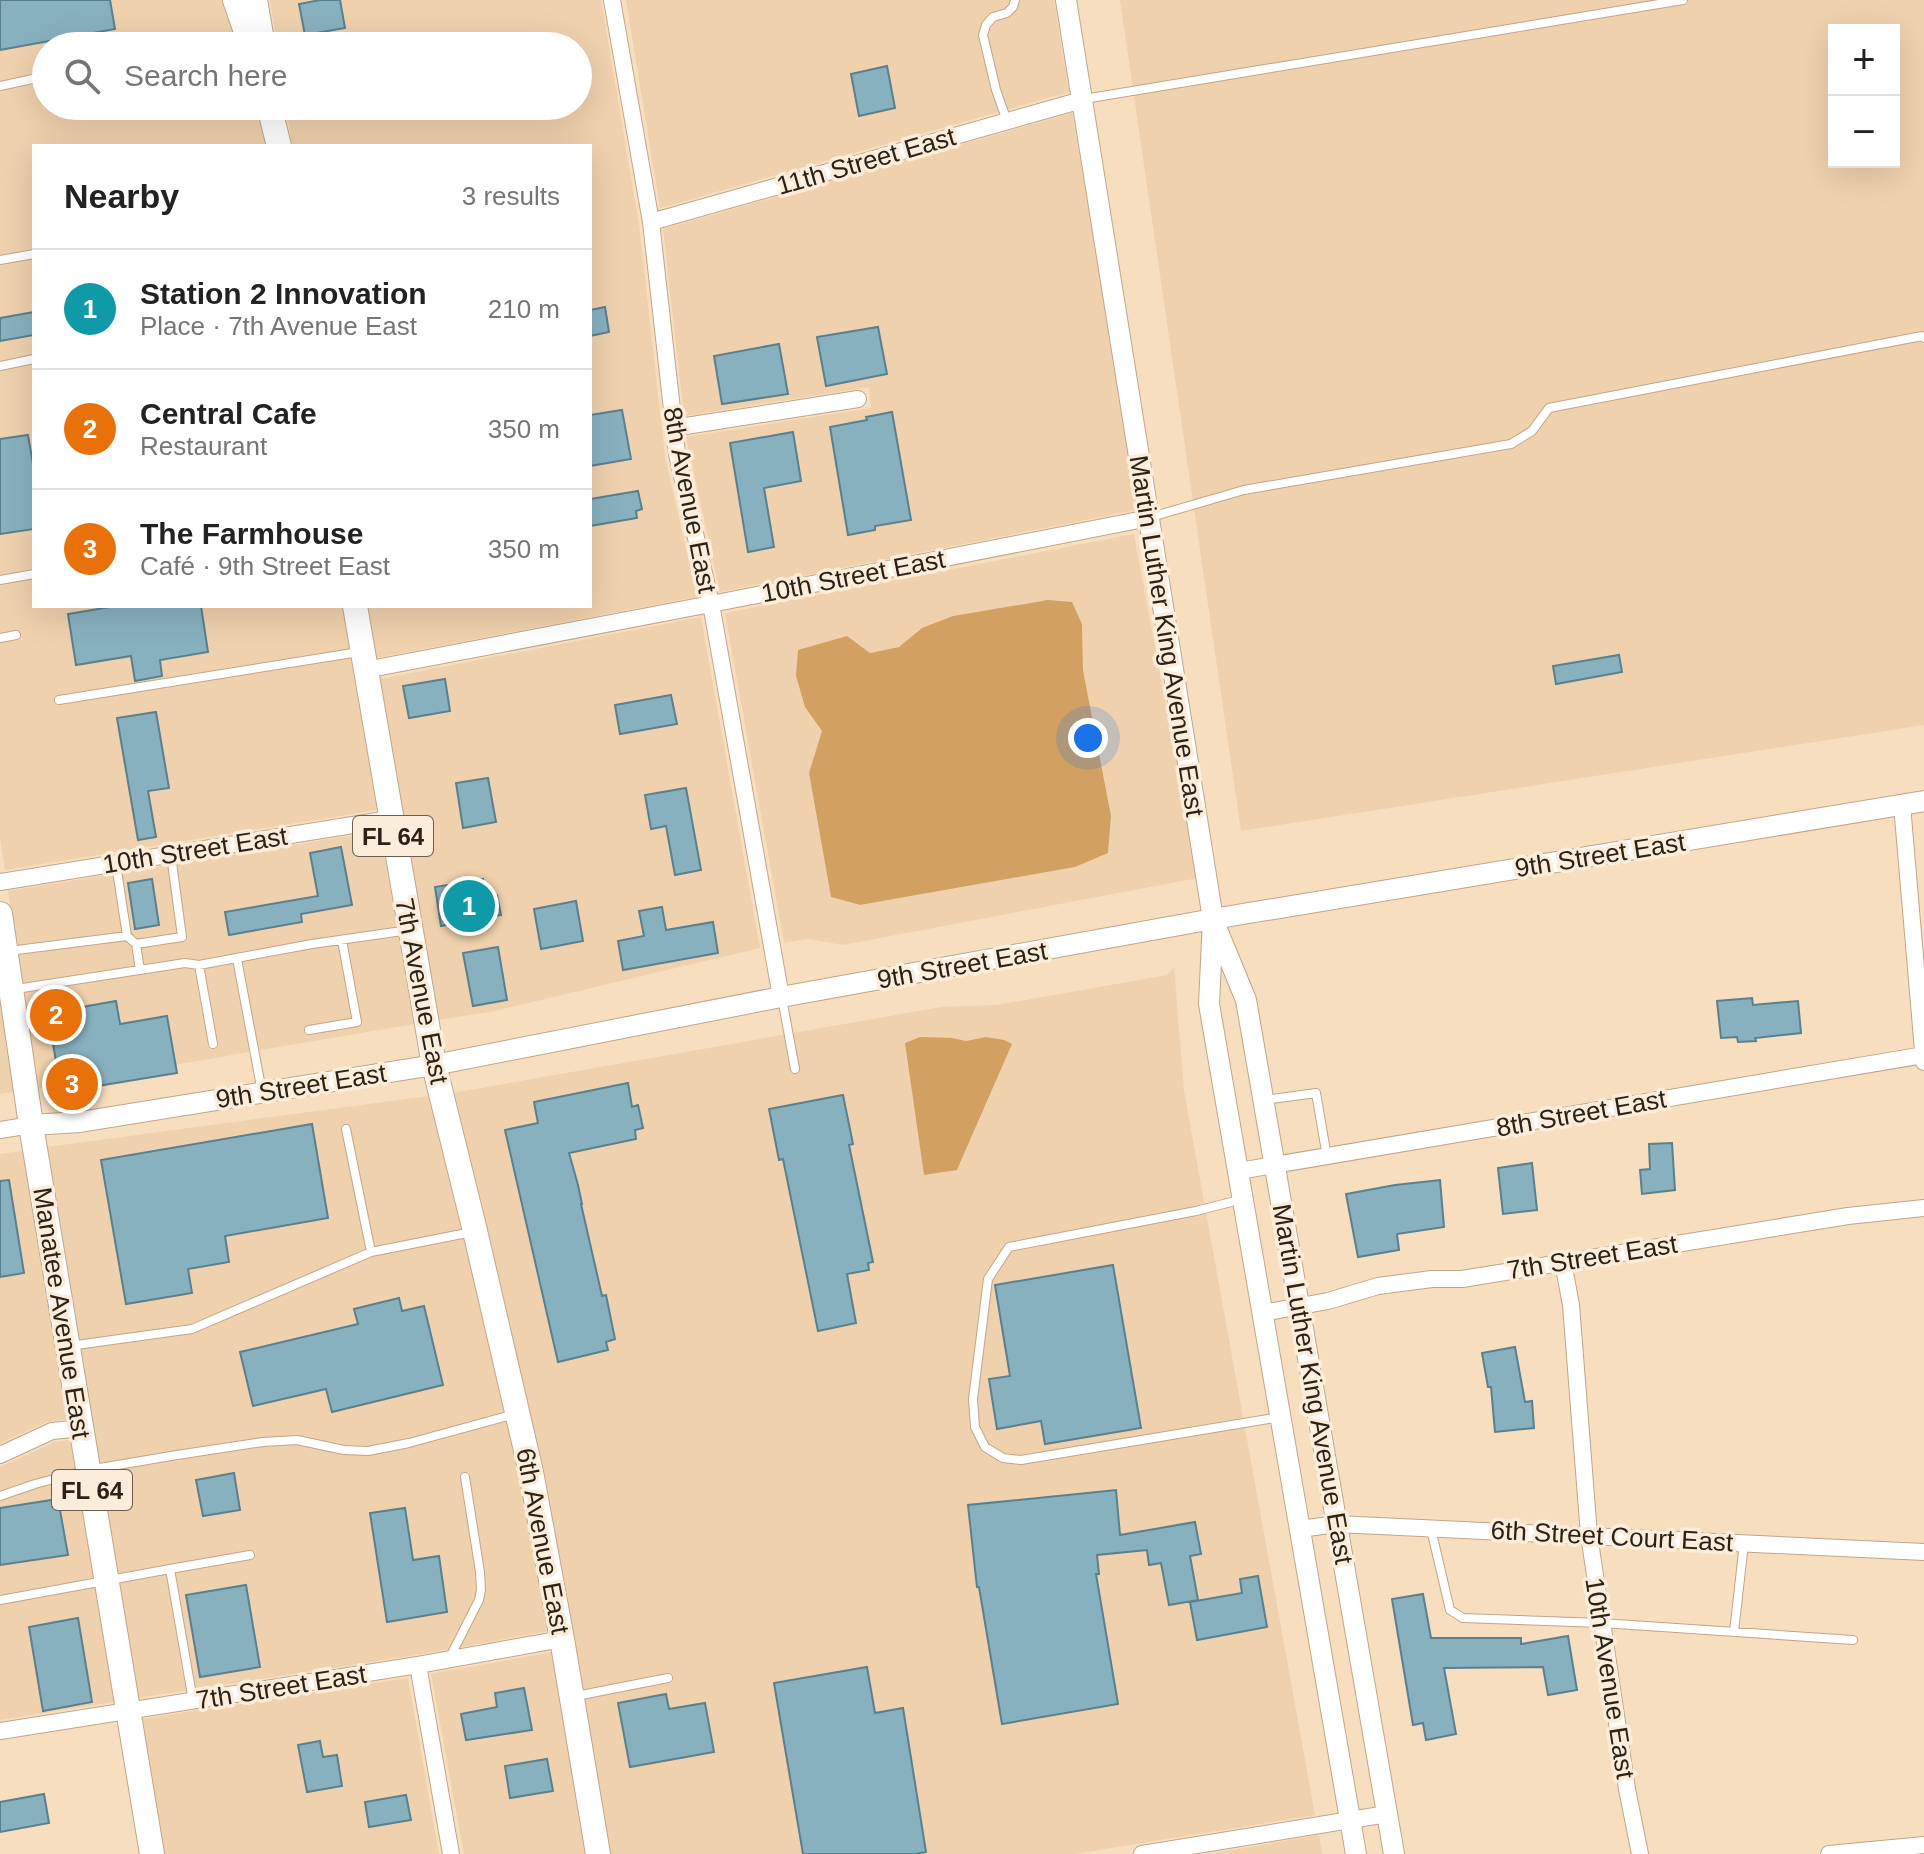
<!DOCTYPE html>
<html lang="en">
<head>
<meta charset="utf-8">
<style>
	:root { --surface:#fff; --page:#f2f2f2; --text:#222; --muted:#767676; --line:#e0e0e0; --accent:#7c3aed }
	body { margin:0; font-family:Helvetica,sans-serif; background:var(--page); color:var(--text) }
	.controls { position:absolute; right:24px; top:24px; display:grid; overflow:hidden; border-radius:0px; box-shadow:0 8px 32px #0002 }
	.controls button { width:72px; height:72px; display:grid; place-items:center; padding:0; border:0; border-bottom:2px solid var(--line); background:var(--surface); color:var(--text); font:40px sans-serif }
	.you { position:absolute; left:1088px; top:738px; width:28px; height:28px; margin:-20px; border:6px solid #fff; border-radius:50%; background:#1a73e8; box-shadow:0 0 0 12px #1a73e833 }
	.badge { display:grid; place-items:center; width:52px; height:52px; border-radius:50%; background:var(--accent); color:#fff; font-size:26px; font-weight:700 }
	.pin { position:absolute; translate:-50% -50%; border:4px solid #fff; box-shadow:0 2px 8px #0006 }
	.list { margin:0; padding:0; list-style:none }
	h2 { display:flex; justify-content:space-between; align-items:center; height:104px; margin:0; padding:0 32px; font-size:34px }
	h2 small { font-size:26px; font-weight:400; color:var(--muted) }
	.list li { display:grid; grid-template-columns:52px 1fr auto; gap:24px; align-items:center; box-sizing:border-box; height:120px; padding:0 32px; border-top:2px solid var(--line) }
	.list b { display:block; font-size:30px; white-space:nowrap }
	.list p { margin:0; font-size:26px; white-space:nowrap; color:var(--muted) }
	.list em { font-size:26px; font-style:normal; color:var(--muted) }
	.icon { flex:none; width:44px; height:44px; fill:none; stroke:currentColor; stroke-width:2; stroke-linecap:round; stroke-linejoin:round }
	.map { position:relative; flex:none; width:1924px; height:1854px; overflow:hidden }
	.search { position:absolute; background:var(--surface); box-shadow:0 8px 32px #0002; left:32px; top:32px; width:560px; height:88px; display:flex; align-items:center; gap:20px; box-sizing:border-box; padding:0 28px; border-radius:44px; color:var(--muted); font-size:30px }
	.panel { position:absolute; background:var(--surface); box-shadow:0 8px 32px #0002; left:32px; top:144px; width:560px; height:464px; border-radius:0px }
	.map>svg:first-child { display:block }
	.built { fill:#efd1ad; fill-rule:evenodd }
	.water { fill:#d2a161 }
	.building { fill:#88b1c0; stroke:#59808e; stroke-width:2 }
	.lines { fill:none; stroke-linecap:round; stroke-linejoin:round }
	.service-casing { stroke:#bea789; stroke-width:10 }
	.minor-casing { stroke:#bea789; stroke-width:18 }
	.tertiary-casing { stroke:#bea789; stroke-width:22 }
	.primary-casing { stroke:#bea789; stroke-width:26 }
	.service { stroke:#fff; stroke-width:8 }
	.minor { stroke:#fff; stroke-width:16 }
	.tertiary { stroke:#fff; stroke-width:20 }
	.primary { stroke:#fff; stroke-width:24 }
	.labels { text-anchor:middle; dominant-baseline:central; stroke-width:7; stroke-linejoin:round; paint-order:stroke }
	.shield { fill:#fceddb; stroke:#6a5e51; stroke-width:2 }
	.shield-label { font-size:24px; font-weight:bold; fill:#2b2116 }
	.street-label { font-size:26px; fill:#2b2116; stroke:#fceddb }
</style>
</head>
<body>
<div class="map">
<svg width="1924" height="1854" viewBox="0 0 1924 1854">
	<rect width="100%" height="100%" fill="#f7debf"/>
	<path class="built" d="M 0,0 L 223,0 L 239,46 L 46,46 L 46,106 L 257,106 L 267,146 L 34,146 L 34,606 L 342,606 L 377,810 L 5,870 L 0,837 Z
		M 270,0 L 601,0 L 639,224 L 665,456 L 697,597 L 375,658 L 367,606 L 590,606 L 590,146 L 292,146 L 286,106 L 578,106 L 578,46 L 277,46 Z
		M 626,0 L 1054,0 L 1069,92 L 660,208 Z
		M 1120,0 L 1924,0 L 1924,725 L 1241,831 ZM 1834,30 L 1894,30 L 1894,162 L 1834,162 Z
		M 1072,113 L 1141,509 L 720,592 L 686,437 L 871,408 L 869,387 L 684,416 L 663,229 Z
		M 1134,534 L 1198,878 L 843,945 L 808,939 L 784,943 L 725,613 ZM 1082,624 L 1083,670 L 1111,816 L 1108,853 L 1075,867 L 860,905 L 831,897 L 809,773 L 823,731 L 805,707 L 796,676 L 847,636 L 870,653 L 899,647 L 922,628 Z
		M 701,617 L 760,948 L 490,1012 L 438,1020 L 379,679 Z
		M 380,831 L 414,1024 L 38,1088 L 8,891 Z
		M 1174,967 L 1184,1091 L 1315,1815 L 1074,1854 L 610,1854 L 576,1647 L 543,1470 L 453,1093 L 941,1007 L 997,1005 L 1167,975 ZM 986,1037 L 1012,1044 L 958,1169 L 952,1038 L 966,1041 Z
		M 0,995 L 14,1092 L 0,1094 Z
		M 429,1096 L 463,1234 L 519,1475 L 548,1631 L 416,1655 L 138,1698 L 47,1147 Z
		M 23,1151 L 68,1419 L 47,1422 L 0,1443 L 0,1154 Z
		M 71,1440 L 114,1702 L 0,1720 L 0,1467 L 55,1442 Z
		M 552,1652 L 586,1854 L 464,1854 L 431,1674 Z
		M 408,1678 L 439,1854 L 164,1854 L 142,1719 Z
		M 1319,1835 L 1322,1854 L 1210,1854 Z"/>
	<path class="water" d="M 1048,600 L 1072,602 L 1082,624 L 1083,670 L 1111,816 L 1108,853 L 1075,867 L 860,905 L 831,897 L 809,773 L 822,731 L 805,707 L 796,676 L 798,650 L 847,636 L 870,653 L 899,647 L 922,628 L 953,616 Z
		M 920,1037 L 952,1038 L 966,1041 L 986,1037 L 1004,1040 L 1012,1044 L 957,1170 L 924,1175 L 905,1043 Z"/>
	<path class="building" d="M 0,0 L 110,0 L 115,29 L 0,50 Z
		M 320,0 L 340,0 L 345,28 L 305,35 L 299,4 Z
		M 887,66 L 895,108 L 859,116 L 851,74 Z
		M 605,307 L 609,332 L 590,336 L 590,310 Z
		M 34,312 L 34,335 L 0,341 L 0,318 Z
		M 878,327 L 887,374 L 826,386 L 817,337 Z
		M 779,344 L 788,394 L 722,404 L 714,356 Z
		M 622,410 L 631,459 L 590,466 L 590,415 Z
		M 892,412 L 911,520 L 875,526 L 875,530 L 848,535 L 830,427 L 867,420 L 866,417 Z
		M 793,432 L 801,481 L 764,488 L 774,547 L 748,552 L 730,443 Z
		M 28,435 L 34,470 L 34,529 L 0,534 L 0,439 Z
		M 638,491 L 642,509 L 636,511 L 637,518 L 590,526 L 590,499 Z
		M 116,606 L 201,606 L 208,652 L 160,660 L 162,676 L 135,681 L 131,656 L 76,665 L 68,614 Z
		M 1619,655 L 1622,672 L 1556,684 L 1553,666 Z
		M 445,679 L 450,711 L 409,718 L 403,686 Z
		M 671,695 L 677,724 L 620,734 L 615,705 Z
		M 156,712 L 169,788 L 148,791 L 156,837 L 138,840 L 117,718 Z
		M 488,778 L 496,822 L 463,828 L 456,783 Z
		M 686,788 L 701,870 L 675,875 L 666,826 L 651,829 L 645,795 Z
		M 341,847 L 352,905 L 301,914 L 302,922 L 229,935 L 225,912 L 318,896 L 310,853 Z
		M 152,879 L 159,925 L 135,929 L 128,883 Z
		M 483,879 L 486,896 L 497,895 L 501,915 L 441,926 L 435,887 Z
		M 576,901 L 583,941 L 541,949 L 534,909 Z
		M 662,907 L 666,930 L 713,922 L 718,953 L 623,970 L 618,941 L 644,936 L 639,911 Z
		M 498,947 L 507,1000 L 473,1006 L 463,953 Z
		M 1752,998 L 1753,1005 L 1798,1001 L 1801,1033 L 1755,1038 L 1756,1041 L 1738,1042 L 1737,1037 L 1721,1038 L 1717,1001 Z
		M 116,1001 L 120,1024 L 167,1016 L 177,1073 L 61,1092 L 48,1013 Z
		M 628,1083 L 632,1107 L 638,1105 L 643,1128 L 635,1130 L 636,1139 L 569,1153 L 578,1185 L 582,1204 L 581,1204 L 602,1296 L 606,1295 L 615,1339 L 606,1342 L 608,1350 L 558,1362 L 505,1130 L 538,1123 L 534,1102 Z
		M 843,1095 L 853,1144 L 849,1145 L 873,1262 L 868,1263 L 869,1270 L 847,1274 L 856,1323 L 818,1331 L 783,1159 L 779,1160 L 769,1109 Z
		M 312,1124 L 328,1218 L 225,1236 L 229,1262 L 188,1269 L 192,1293 L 126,1304 L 101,1160 Z
		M 1672,1143 L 1675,1190 L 1642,1194 L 1640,1170 L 1650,1169 L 1649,1144 Z
		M 1532,1163 L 1537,1210 L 1503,1214 L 1498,1168 Z
		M 9,1180 L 24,1273 L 0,1277 L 0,1181 Z
		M 1440,1180 L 1444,1227 L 1397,1234 L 1399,1250 L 1358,1257 L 1346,1194 L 1395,1185 Z
		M 1113,1265 L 1141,1428 L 1045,1444 L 1041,1421 L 997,1429 L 989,1379 L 1010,1376 L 995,1285 Z
		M 399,1298 L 402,1311 L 424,1306 L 443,1385 L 332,1412 L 326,1389 L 253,1406 L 240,1352 L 358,1324 L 354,1309 Z
		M 1515,1347 L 1525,1402 L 1532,1401 L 1534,1428 L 1495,1432 L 1491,1387 L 1488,1387 L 1482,1353 Z
		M 234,1473 L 240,1510 L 203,1516 L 196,1480 Z
		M 1116,1490 L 1120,1535 L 1195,1522 L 1201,1554 L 1190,1556 L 1198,1600 L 1169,1605 L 1161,1563 L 1149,1565 L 1147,1550 L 1097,1555 L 1099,1574 L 1096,1574 L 1118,1704 L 1002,1724 L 979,1587 L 977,1587 L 968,1505 Z
		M 58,1499 L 68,1555 L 0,1565 L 0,1508 Z
		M 405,1508 L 413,1560 L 439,1556 L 447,1612 L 387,1622 L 370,1513 Z
		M 1258,1576 L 1267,1627 L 1197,1640 L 1190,1602 L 1242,1593 L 1240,1579 Z
		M 246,1585 L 260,1667 L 200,1677 L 186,1595 Z
		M 1423,1594 L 1431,1638 L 1521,1638 L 1521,1644 L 1568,1636 L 1577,1690 L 1548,1695 L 1543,1667 L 1444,1668 L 1456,1734 L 1426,1740 L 1423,1723 L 1413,1725 L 1392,1599 Z
		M 78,1618 L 92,1702 L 43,1711 L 29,1627 Z
		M 867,1667 L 875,1713 L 903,1708 L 926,1852 L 915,1854 L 803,1854 L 774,1683 Z
		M 524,1688 L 532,1730 L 466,1740 L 461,1714 L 497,1707 L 495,1693 Z
		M 666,1694 L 669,1709 L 705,1703 L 714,1752 L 630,1767 L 618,1703 Z
		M 320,1741 L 323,1757 L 337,1755 L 342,1786 L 307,1792 L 298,1745 Z
		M 547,1759 L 553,1791 L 510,1798 L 505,1766 Z
		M 44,1794 L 49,1823 L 0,1832 L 0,1802 Z
		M 406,1795 L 411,1820 L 369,1827 L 365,1802 Z"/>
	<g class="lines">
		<defs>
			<path id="service" d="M 188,46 L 246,34
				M 0,86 L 46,76
				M 1084,99 L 1683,0
				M 1007,121 L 996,90 L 983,35 L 986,25 L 993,17 L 1007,13 L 1013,7 L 1015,0
				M 0,260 L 34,254
				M 0,366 L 34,359
				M 1151,517 L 1244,490 L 1511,444 L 1532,431 L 1549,408 L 1922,336 L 1924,338
				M 0,580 L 34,574
				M 0,638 L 16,635
				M 59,700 L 359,652
				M 116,864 L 127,936 L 136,944 L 182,937 L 171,855
				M 136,944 L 140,970
				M 9,951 L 127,936
				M 237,959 L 262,1092
				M 199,965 L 213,1044
				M 16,989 L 185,963 L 199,965 L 312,944 L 409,930
				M 782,998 L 795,1069
				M 309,1030 L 357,1022 L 342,940
				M 1265,1100 L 1316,1093 L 1327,1157
				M 1243,1199 L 1196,1211 L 1009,1247 L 988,1279 L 973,1399 L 975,1427 L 985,1447 L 1003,1458 L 1021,1460 L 1280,1417
				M 371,1252 L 472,1232
				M 69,1346 L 192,1329 L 371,1252 L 346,1129
				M 0,1496 L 35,1484 L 88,1470 L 177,1455 L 263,1442 L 297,1440 L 344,1450 L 368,1451 L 409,1443 L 515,1414
				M 1431,1529 L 1450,1610 L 1463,1618 L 1602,1623 L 1853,1640
				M 170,1569 L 250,1555
				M 0,1600 L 170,1569 L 193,1701
				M 1734,1632 L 1744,1543
				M 449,1659 L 479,1600 L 481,1590 L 480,1572 L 465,1477
				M 576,1696 L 668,1678"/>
			<path id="minor" d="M 612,0 L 651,222 L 677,454 L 711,604 L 781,997
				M 651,222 L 1082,100
				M 673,428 L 858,399
				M 365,670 L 711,604 L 1149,518
				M 1902,805 L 1924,1062
				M 0,882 L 390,819
				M 0,1130 L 31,1125
				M 1239,1171 L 1924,1055
				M 1563,1262 L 1571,1305 L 1589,1535 L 1627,1789 L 1640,1854
				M 1263,1313 L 1328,1301 L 1378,1286 L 1432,1279 L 1462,1279 L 1848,1216 L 1924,1208
				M 0,1455 L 52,1431 L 82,1428
				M 1300,1529 L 1337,1524 L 1924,1552
				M 418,1665 L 451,1854
				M 0,1731 L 418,1665 L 562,1639
				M 1142,1854 L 1387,1814
				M 1829,1854 L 1924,1845"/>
			<path id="tertiary" d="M 257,0 L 265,46
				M 1066,0 L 1213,919 L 1209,1004 L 1356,1854
				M 1216,927 L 1246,1000 L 1394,1854
				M 31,1125 L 80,1122 L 434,1065 L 781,997 L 1213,919 L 1924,801"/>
			<path id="primary" d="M 235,0 L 251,46
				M 269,106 L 279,146
				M 355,606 L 434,1065 L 475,1231 L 531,1472 L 562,1639 L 598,1854
				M 0,914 L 31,1125 L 152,1854"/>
		</defs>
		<use href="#service" class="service-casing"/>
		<use href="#minor" class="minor-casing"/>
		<use href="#tertiary" class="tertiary-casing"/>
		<use href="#primary" class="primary-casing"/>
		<use href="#service" class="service"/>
		<use href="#minor" class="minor"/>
		<use href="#tertiary" class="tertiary"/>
		<use href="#primary" class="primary"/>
	</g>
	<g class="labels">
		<g class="shield">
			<rect x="353" y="816" width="80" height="40" rx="6"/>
			<rect x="52" y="1470" width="80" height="40" rx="6"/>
		</g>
		<g class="shield-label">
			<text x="393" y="836">FL 64</text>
			<text x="92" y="1490">FL 64</text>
		</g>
		<g class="street-label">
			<text transform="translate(866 161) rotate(-16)">11th Street East</text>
			<text transform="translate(690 500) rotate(79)">8th Avenue East</text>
			<text transform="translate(853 576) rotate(-11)">10th Street East</text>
			<text transform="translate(1167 636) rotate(81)">Martin Luther King Avenue East</text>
			<text transform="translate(195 850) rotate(-9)">10th Street East</text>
			<text transform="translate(1600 855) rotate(-9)">9th Street East</text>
			<text transform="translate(962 965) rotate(-10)">9th Street East</text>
			<text transform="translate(422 991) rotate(79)">7th Avenue East</text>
			<text transform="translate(301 1086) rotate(-9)">9th Street East</text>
			<text transform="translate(1581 1113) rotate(-10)">8th Street East</text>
			<text transform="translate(1592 1257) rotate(-9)">7th Street East</text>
			<text transform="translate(62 1313) rotate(81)">Manatee Avenue East</text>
			<text transform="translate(1313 1384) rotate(80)">Martin Luther King Avenue East</text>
			<text transform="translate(1612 1536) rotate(3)">6th Street Court East</text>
			<text transform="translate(543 1541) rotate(79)">6th Avenue East</text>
			<text transform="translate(1610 1678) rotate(81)">10th Avenue East</text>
			<text transform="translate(281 1687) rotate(-9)">7th Street East</text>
		</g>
	</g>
</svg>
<div class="controls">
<button>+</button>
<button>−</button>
</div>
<div class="you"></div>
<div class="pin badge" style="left:469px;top:906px;background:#0f9aa8">1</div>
<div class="pin badge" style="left:56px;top:1015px;background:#e8710a">2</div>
<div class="pin badge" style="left:72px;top:1084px;background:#e8710a">3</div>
<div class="search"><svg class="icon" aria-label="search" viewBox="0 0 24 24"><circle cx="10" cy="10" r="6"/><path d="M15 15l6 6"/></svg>Search here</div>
<section class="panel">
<h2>Nearby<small>3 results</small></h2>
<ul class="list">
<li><span class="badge" style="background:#0f9aa8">1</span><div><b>Station 2 Innovation</b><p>Place · 7th Avenue East</p></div><em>210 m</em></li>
<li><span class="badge" style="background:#e8710a">2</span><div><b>Central Cafe</b><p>Restaurant</p></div><em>350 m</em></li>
<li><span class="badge" style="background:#e8710a">3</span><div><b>The Farmhouse</b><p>Café · 9th Street East</p></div><em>350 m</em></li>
</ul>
</section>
</div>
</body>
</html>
